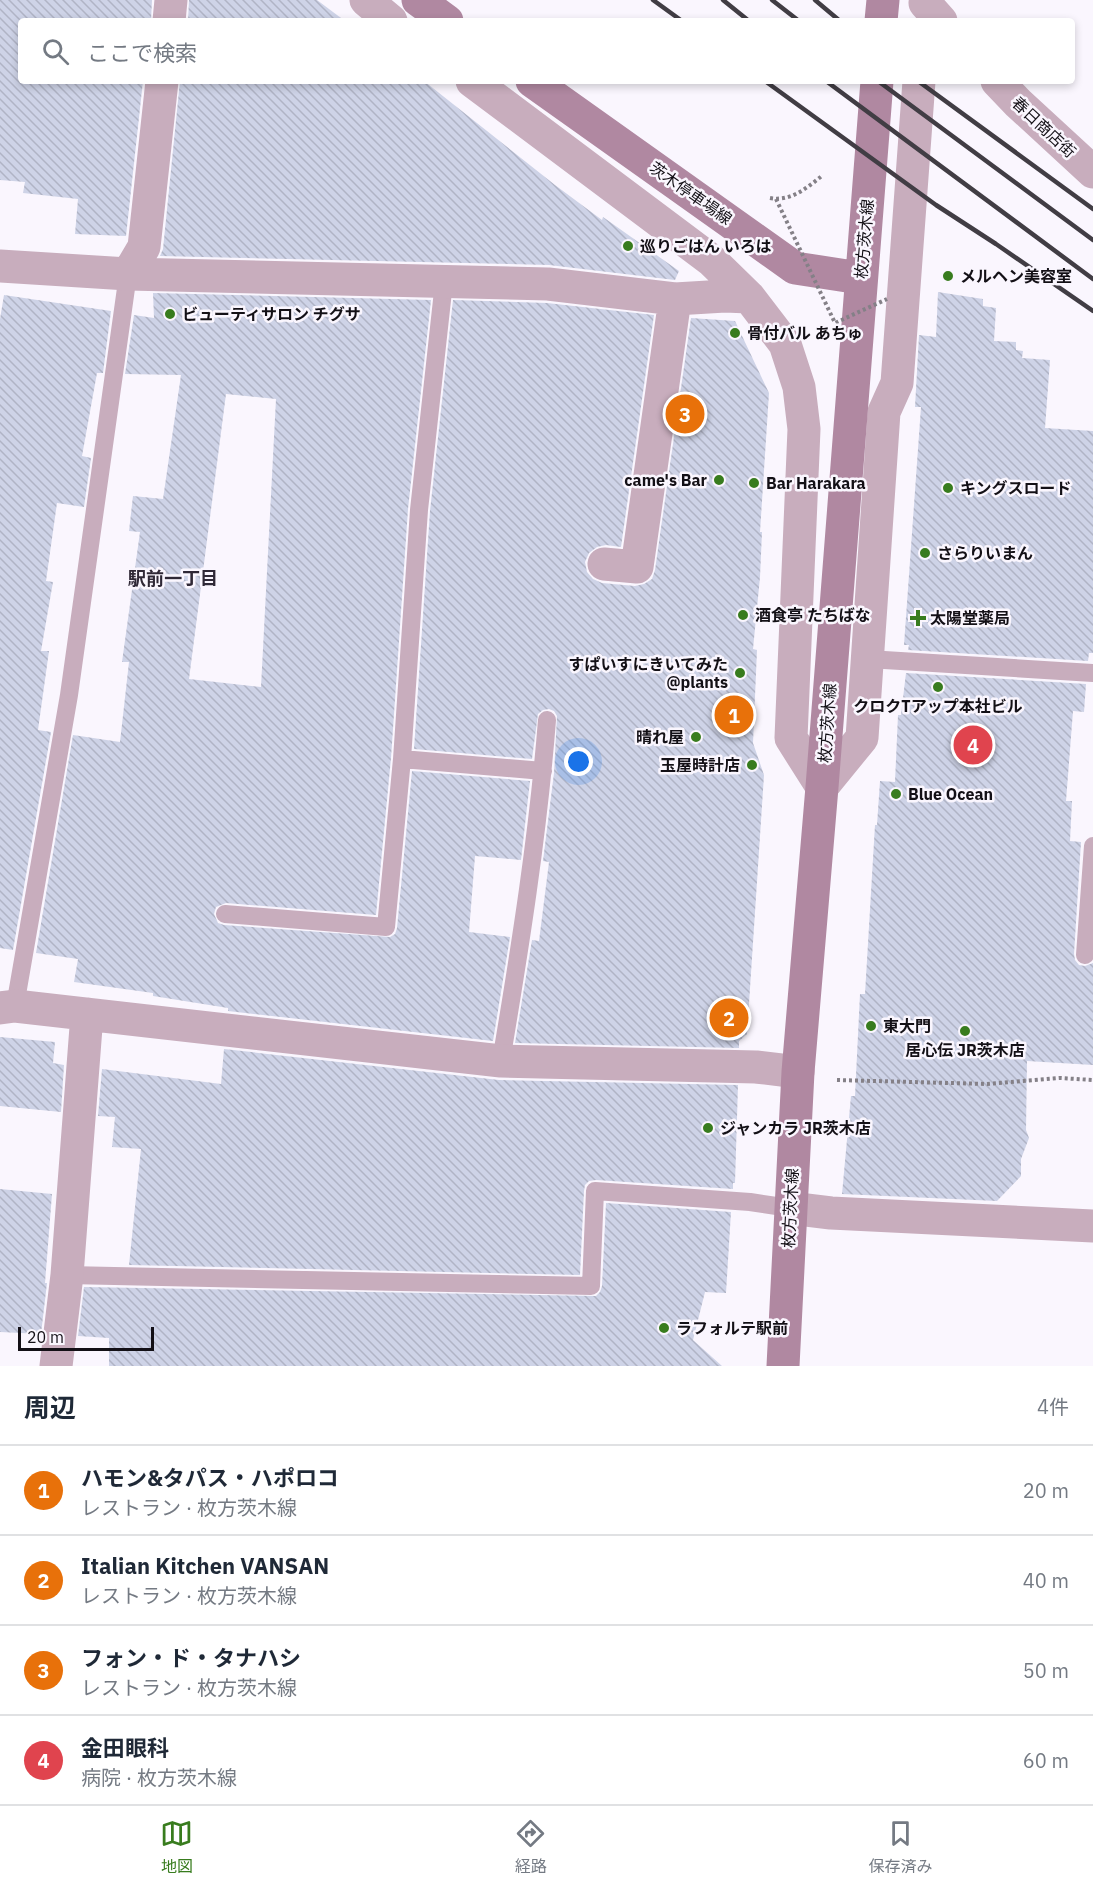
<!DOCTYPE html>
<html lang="ja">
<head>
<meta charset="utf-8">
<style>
	:root { --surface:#fff; --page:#f6f6f7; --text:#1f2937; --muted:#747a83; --line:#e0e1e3; --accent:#387c1e }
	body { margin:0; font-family:"IBM Plex Sans","Noto Sans JP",sans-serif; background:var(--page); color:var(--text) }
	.scale { position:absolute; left:18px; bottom:15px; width:136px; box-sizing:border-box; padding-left:6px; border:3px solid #131016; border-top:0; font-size:16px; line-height:21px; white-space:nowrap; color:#131016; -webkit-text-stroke:4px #faf6fe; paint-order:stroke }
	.you { position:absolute; left:579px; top:762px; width:21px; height:21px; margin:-15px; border:4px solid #fff; border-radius:50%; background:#1a73e8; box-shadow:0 0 0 9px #1a73e833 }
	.badge { display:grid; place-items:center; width:39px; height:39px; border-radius:50%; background:var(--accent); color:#fff; font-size:20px; font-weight:700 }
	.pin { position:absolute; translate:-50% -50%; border:3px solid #fff; box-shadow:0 2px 6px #0006 }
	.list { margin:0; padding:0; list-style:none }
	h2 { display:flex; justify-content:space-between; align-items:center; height:78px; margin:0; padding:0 24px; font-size:26px }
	h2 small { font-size:20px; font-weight:400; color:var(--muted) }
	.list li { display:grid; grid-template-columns:39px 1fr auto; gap:18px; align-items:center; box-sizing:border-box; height:90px; padding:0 24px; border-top:2px solid var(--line) }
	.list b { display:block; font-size:22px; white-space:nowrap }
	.list p { margin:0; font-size:20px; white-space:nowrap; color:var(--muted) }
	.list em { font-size:20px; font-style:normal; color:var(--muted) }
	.icon { flex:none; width:33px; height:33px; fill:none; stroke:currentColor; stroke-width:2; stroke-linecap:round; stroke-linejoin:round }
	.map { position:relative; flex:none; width:1093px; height:1366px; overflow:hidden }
	.search { position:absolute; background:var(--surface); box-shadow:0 3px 9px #0003; left:18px; right:18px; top:18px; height:66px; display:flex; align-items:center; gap:15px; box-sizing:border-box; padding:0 21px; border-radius:6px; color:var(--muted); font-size:22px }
	.sheet { height:438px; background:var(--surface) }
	nav { display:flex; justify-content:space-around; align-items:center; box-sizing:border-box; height:84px; border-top:2px solid var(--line); background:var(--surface); font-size:16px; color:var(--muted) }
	nav a { display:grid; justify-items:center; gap:3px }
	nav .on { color:var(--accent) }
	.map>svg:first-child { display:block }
	.building { fill:url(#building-back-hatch); fill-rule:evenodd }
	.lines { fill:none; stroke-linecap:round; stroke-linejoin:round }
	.path { stroke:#848087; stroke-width:4; stroke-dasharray:3 3; stroke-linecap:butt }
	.lane { stroke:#c8adbd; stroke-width:18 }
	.street { stroke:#c8adbd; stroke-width:33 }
	.secondary { stroke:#b088a1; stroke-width:33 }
	.rail { stroke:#413d44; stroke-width:4.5 }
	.path-bridge { stroke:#848087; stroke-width:4; stroke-dasharray:3 3; stroke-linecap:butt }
	.poi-dot { fill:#387c1e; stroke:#faf6fe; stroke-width:2 }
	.labels { text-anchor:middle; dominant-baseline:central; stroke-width:5; stroke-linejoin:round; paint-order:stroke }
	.street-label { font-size:16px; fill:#131016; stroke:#faf6fe }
	.poi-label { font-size:16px; font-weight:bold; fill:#131016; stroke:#faf6fe; text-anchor:start }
	.neighbourhood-label { font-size:18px; font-weight:bold; fill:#2f2836; stroke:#faf6fe }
</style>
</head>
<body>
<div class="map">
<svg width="1093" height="1366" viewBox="0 0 1093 1366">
	<defs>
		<pattern id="building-back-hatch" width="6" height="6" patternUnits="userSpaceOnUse" patternTransform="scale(1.5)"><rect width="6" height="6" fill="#ced3e7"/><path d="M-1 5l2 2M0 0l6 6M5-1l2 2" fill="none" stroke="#b0b4c5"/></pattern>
	</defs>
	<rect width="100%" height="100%" fill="#faf6fe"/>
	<path class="building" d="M 0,0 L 152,0 L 151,21 L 21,21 L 21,81 L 143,81 L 126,236 L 75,234 L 78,199 L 23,193 L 25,182 L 0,180 Z
		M 189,0 L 317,0 L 345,21 L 188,21 Z
		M 180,81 L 424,81 L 555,185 L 602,220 L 603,217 L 679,271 L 675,280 L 549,265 L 160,256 L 163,249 Z
		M 938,292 L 983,299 L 983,306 L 996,308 L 994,341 L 1016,342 L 1016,350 L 1023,351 L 1022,358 L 1050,360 L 1045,428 L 1093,431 L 1093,653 L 1089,653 L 1088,661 L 908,650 L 909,645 L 904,645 L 921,407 L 915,407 L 919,335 L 936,337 Z
		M 153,293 L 431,300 L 408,509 L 391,758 L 376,915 L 226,903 L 216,907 L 214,914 L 218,923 L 224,925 L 390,937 L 395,934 L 397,928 L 412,771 L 530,781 L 521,860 L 475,856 L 469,932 L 510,937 L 493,1041 L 228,1011 L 228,1008 L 153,996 L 153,993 L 74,982 L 78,959 L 36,953 L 73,735 L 120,742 L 129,662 L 122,662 L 140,532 L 129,531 L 133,496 L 163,499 L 181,375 L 125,374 L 134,315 L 154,318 ZM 226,394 L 276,399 L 261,687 L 189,679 Z
		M 4,295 L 111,311 L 103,373 L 97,373 L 82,456 L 91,458 L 84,507 L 57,503 L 46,581 L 53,582 L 41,651 L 49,651 L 38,730 L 51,732 L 13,950 L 0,948 L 0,319 Z
		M 453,300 L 547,303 L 654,315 L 621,547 L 606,545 L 597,547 L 589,553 L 585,562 L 587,572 L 593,579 L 602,583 L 635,586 L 644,584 L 652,579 L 655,570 L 691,318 L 735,321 L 769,393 L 760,532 L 762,532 L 760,577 L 753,649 L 757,650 L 753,743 L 764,775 L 747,1034 L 739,1041 L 739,1048 L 515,1043 L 532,940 L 539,941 L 549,862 L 543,861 L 554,773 L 557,716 L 554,711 L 549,709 L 543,710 L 538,714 L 532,759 L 414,749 L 430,511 Z
		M 906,673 L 1086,684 L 1084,712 L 1073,711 L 1066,801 L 1072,801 L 1070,841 L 1081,842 L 1074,954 L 1075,960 L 1079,965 L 1085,966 L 1093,963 L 1093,1065 L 1027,1061 L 1026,1130 L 1029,1138 L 1021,1159 L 1021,1176 L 997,1201 L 842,1194 L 851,1096 L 855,1096 L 860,994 L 865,994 L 875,825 L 877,825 L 880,781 L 895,782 L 898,715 L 901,715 Z
		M 0,1037 L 55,1042 L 53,1063 L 64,1065 L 61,1112 L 0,1106 Z
		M 224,1049 L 499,1080 L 738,1085 L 735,1183 L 733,1183 L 733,1189 L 596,1180 L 589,1181 L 585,1185 L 584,1191 L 580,1275 L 129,1265 L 141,1149 L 112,1147 L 115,1117 L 98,1116 L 102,1069 L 221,1084 Z
		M 0,1189 L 52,1194 L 45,1283 L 47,1283 L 41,1334 L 0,1332 Z
		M 606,1203 L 731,1212 L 726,1293 L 705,1292 L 693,1340 L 722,1366 L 109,1366 L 109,1338 L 78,1336 L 84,1287 L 596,1296 L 600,1292 L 602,1286 Z"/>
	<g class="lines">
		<path class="path" d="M 770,198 C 791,202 808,187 823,175
			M 837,1080 L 987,1084 L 1060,1078 L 1093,1080"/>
		<path class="lane" d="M 868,659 L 1093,673
			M 402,759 L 543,771
			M 225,914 L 386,927 L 402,759 L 419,510 L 444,282
			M 1085,955 L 1093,846
			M 15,1006 L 69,695 L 128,274
			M 501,1061 C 520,948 538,835 547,720
			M 67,1275 L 591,1286 L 595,1191 L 750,1202 L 790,1208"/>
		<path class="street" d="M 366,0 L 391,21
			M 925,3 L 941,21
			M 169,21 L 171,0
			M 472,81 L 711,260 L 749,297 L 785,344 L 799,387 L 804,429 L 791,738 L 822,787 L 862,738 L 884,412 L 897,383 L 919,81
			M 997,81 L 1018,103 L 1093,172
			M 0,266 L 128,274 L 548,284 L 675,299 L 725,296 L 749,297
			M 128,274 L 144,247 L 162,81
			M 604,564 L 637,567 L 675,299
			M 0,1008 L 15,1006 L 501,1061 L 756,1067 L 798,1072
			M 790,1208 L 831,1213 L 1093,1226
			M 56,1366 L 67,1275 L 87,1014"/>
		<path class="secondary" d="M 418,0 L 447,21
			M 881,21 L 883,0
			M 532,81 L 795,268 L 860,278
			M 783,1366 L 798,1072 L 822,787 L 877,81"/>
		<path class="rail" d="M 653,0 L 682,21
			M 723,0 L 749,21
			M 772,0 L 799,21
			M 815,0 L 840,21
			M 765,81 L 936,205 L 996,244 L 1093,311
			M 826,81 L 1093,279
			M 878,81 L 1093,240
			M 918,81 L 1093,209"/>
		<path class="path-bridge" d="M 776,199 L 835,323 L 887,299"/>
	</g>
	<g class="poi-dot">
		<circle cx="628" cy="246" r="6"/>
		<circle cx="948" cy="276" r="6"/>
		<circle cx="170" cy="314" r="6"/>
		<circle cx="735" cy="333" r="6"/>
		<circle cx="719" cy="480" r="6"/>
		<circle cx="754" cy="483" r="6"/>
		<circle cx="948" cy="488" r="6"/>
		<circle cx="925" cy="553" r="6"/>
		<circle cx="743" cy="615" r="6"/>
		<path d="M915 609h6v6h6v6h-6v6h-6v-6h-6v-6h6z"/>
		<circle cx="740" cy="673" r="6"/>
		<circle cx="938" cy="687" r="6"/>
		<circle cx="696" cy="737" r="6"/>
		<circle cx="752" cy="765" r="6"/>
		<circle cx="896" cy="794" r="6"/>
		<circle cx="871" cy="1026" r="6"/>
		<circle cx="965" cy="1031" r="6"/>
		<circle cx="708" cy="1128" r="6"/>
		<circle cx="664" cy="1328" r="6"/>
	</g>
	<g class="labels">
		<g class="street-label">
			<text transform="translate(1044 127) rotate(43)">春日商店街</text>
			<text transform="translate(691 193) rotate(35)">茨木停車場線</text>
			<text transform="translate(864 239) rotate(-85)">枚方茨木線</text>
			<text transform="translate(827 723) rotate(-86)">枚方茨木線</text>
			<text transform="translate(790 1208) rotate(-87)">枚方茨木線</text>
		</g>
		<g class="poi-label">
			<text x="640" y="246">巡りごはん いろは</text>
			<text x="960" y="276">メルヘン美容室</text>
			<text x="182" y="314">ビューティサロン チグサ</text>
			<text x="747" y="333">骨付バル あちゅ</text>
			<text x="707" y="480" text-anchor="end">came's Bar</text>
			<text x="766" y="483">Bar Harakara</text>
			<text x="960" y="488">キングスロード</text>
			<text x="937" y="553">さらりいまん</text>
			<text x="755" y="615">酒食亭 たちばな</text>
			<text x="930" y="618">太陽堂薬局</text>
			<text x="728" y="664" text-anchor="end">すぱいすにきいてみた<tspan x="728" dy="18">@plants</tspan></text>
			<text x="938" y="706" text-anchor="middle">クロクTアップ本社ビル</text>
			<text x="684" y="737" text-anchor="end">晴れ屋</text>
			<text x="740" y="765" text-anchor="end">玉屋時計店</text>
			<text x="908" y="794">Blue Ocean</text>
			<text x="883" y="1026">東大門</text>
			<text x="965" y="1050" text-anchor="middle">居心伝 JR茨木店</text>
			<text x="720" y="1128">ジャンカラ JR茨木店</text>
			<text x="676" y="1328">ラフォルテ駅前</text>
		</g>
		<g class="neighbourhood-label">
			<text x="173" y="578">駅前一丁目</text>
		</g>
	</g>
</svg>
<div class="scale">20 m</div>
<div class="you"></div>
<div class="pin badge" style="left:734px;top:715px;background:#e8710a">1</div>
<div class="pin badge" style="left:729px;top:1018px;background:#e8710a">2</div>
<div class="pin badge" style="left:685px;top:414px;background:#e8710a">3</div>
<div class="pin badge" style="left:973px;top:745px;background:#e0444e">4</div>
<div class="search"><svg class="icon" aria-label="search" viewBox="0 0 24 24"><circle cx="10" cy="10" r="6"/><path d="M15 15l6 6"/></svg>ここで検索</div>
</div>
<section class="sheet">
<h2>周辺<small>4件</small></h2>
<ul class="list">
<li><span class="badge" style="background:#e8710a">1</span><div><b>ハモン&amp;タパス・ハポロコ</b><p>レストラン · 枚方茨木線</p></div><em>20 m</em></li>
<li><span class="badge" style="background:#e8710a">2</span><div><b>Italian Kitchen VANSAN</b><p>レストラン · 枚方茨木線</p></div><em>40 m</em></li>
<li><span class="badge" style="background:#e8710a">3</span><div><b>フォン・ド・タナハシ</b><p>レストラン · 枚方茨木線</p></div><em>50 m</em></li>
<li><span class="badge" style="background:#e0444e">4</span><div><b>金田眼科</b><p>病院 · 枚方茨木線</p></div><em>60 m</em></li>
</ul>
</section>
<nav>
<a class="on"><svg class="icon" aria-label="map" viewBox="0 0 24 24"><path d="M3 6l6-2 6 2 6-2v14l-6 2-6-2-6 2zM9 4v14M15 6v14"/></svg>地図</a>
<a><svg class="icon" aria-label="directions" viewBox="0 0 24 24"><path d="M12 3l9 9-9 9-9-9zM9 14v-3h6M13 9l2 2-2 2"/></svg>経路</a>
<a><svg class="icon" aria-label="saved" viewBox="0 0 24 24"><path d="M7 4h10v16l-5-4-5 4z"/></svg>保存済み</a>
</nav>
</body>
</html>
